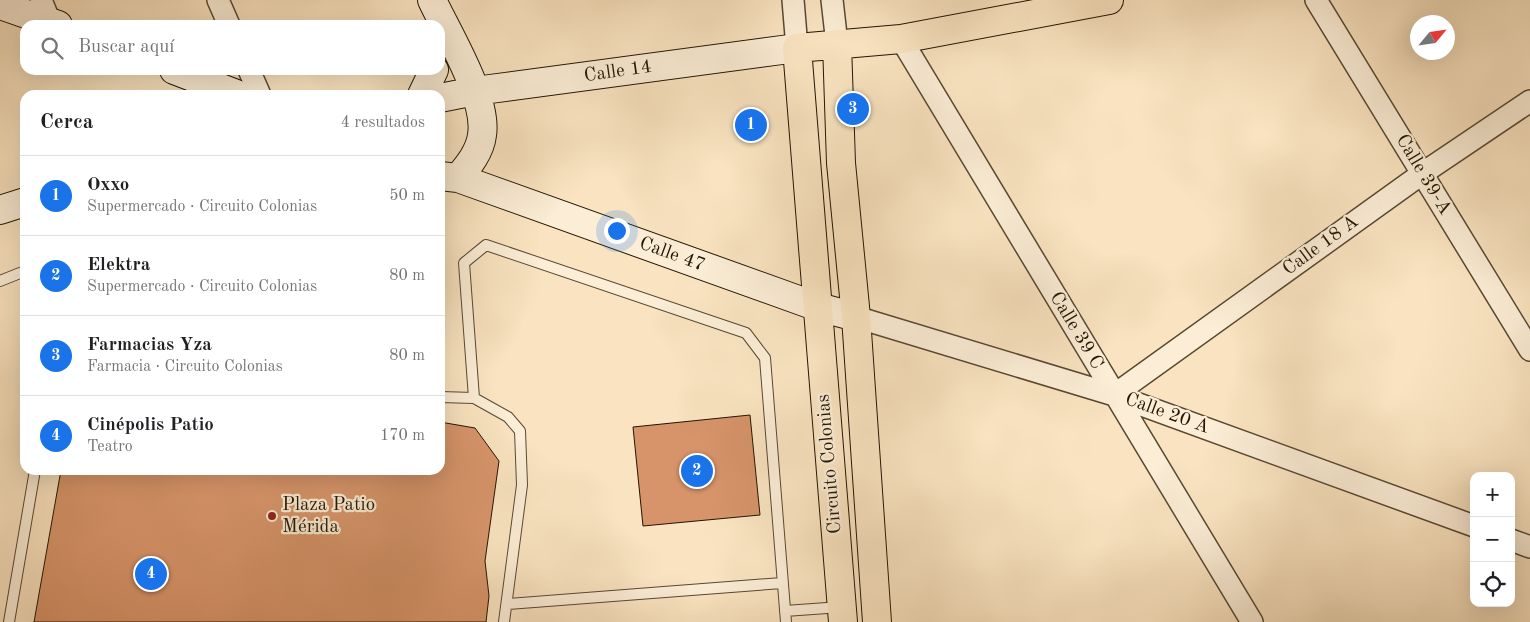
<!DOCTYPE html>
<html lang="es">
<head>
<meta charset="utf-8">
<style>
	:root { --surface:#fff; --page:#f6f6f6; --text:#202124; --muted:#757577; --line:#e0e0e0; --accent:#1a73e8 }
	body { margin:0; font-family:"Old Standard TT",serif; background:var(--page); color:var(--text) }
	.controls { position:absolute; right:15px; bottom:15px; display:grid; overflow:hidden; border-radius:10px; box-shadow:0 5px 20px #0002 }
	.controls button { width:45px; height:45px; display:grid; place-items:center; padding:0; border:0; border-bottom:1px solid var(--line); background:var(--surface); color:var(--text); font:25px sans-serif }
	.compass { position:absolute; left:1410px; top:15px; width:45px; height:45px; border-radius:50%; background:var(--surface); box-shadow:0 5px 20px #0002; rotate:61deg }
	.you { position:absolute; left:616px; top:230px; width:18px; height:18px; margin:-12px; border:4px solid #fff; border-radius:50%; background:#1a73e8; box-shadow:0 0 0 8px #1a73e833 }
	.badge { display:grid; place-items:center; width:32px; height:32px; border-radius:50%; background:var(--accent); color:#fff; font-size:16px; font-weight:700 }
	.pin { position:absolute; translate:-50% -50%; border:2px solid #fff; box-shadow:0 1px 5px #0006 }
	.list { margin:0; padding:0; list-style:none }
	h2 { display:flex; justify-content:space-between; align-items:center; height:65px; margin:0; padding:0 20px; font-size:21px }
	h2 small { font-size:16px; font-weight:400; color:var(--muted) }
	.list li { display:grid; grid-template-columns:32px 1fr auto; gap:15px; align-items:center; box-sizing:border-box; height:80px; padding:0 20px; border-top:1px solid var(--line) }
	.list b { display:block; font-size:19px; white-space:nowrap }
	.list p { margin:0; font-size:16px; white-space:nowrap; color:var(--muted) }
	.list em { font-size:16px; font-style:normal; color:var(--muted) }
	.icon { flex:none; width:28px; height:28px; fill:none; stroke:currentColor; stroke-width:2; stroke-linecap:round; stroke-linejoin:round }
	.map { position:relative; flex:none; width:1530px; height:622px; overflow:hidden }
	.search { position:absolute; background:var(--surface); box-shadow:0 5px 20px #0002; left:20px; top:20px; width:425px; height:55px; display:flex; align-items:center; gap:12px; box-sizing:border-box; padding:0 18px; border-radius:15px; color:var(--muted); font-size:19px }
	.panel { position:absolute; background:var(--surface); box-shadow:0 5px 20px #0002; left:20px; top:90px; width:425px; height:385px; border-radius:15px }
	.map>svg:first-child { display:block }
	.building { fill:#d7946a; stroke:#231501 }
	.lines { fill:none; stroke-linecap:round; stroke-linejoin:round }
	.lane-casing { stroke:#584831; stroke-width:12 }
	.street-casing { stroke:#584831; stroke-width:24 }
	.secondary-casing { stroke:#231501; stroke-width:30 }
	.primary-casing { stroke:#231501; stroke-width:30 }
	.lane { stroke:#fbedd6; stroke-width:10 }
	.street { stroke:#fbedd6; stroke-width:21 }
	.secondary { stroke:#fbedd6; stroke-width:28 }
	.primary { stroke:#f9e3c0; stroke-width:28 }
	.poi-dot { fill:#8f2418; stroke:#fbedd6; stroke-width:2 }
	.labels { text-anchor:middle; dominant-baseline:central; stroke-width:4.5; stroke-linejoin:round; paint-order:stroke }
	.street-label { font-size:19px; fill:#231501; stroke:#fbedd6 }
	.poi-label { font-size:19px; fill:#231501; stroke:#fbedd6; text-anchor:start }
</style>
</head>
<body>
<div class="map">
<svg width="1530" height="622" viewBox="0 0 1530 622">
	<rect width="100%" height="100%" fill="#f9e3c0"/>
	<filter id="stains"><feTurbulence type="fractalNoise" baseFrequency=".004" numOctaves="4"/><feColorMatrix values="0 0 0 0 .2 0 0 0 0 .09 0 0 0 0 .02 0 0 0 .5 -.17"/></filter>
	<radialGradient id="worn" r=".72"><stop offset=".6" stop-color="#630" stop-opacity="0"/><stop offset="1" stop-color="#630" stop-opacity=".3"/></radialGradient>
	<path class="building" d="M 750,415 L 760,515 L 643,526 L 633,427 Z
		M 440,422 L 475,428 L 499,461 L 485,561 L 489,596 L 486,622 L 34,622 L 61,470 L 440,470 Z"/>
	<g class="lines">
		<defs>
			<path id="lane" d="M 0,281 L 25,271
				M 440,397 L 474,398 L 508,417 L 520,431 L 522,485 L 504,622
				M 474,398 L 464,263 L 486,245 L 746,333 L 765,358 L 786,622
				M 508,604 L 782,583
				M 785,611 L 841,607
				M 9,622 L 35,470"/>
			<path id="street" d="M 41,0 L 50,22
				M 218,0 L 229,25
				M 793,0 L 797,48
				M 832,0 L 837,44
				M 1316,0 L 1530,350
				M 901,39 L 1252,622
				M 249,70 L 260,95
				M 856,317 L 1114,395 L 1474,526
				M 1114,395 L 1423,173 L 1530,101
				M 1511,540 L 1530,547"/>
			<path id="secondary" d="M 432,0 C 448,34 488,99 482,135 C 480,152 468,166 458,178
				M 0,5 L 58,25
				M 174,70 L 239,95
				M 422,95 L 434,70
				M 440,98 L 475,91 L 797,48
				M 440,176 L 458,178 L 818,307 L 856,317
				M 0,210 L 25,202"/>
			<path id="primary" d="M 837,44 L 841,163 L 856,317 L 877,622
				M 843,622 L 797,48 L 901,39 L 1109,0"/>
		</defs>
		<use href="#lane" class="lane-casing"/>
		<use href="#street" class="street-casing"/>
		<use href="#secondary" class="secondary-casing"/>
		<use href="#primary" class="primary-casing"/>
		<use href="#lane" class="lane"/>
		<use href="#street" class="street"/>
		<use href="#secondary" class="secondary"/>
		<use href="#primary" class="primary"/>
	</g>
	<circle class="poi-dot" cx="272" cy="516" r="5"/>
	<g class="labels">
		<g class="street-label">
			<text transform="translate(618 72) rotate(-8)">Calle 14</text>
			<text transform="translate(1423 175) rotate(59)">Calle 39-A</text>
			<text transform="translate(1321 246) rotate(-36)">Calle 18 A</text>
			<text transform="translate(672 255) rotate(20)">Calle 47</text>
			<text transform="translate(1076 331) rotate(59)">Calle 39 C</text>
			<text transform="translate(1167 414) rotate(20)">Calle 20 A</text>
			<text transform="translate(830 464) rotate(-95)">Circuito Colonias</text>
		</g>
		<g class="poi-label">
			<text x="282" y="505">Plaza Patio<tspan x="282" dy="22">Mérida</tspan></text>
		</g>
	</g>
	<rect width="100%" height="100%" filter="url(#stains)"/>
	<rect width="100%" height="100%" fill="url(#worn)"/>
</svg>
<div class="controls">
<button>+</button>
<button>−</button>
<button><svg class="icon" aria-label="locate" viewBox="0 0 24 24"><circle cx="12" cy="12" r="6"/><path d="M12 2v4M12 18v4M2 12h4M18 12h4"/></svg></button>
</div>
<svg class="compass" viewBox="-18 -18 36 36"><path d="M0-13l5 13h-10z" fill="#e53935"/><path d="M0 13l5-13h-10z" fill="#757577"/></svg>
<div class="you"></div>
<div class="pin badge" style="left:751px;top:125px">1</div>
<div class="pin badge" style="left:697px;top:471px">2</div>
<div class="pin badge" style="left:853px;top:109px">3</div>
<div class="pin badge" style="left:151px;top:574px">4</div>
<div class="search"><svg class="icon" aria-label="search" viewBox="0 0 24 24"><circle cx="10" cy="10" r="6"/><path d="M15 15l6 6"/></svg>Buscar aquí</div>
<section class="panel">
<h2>Cerca<small>4 resultados</small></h2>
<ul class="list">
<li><span class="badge">1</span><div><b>Oxxo</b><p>Supermercado · Circuito Colonias</p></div><em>50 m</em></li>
<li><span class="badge">2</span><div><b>Elektra</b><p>Supermercado · Circuito Colonias</p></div><em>80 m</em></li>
<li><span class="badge">3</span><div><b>Farmacias Yza</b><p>Farmacia · Circuito Colonias</p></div><em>80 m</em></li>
<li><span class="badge">4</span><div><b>Cinépolis Patio</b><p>Teatro</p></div><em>170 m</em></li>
</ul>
</section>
</div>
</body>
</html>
